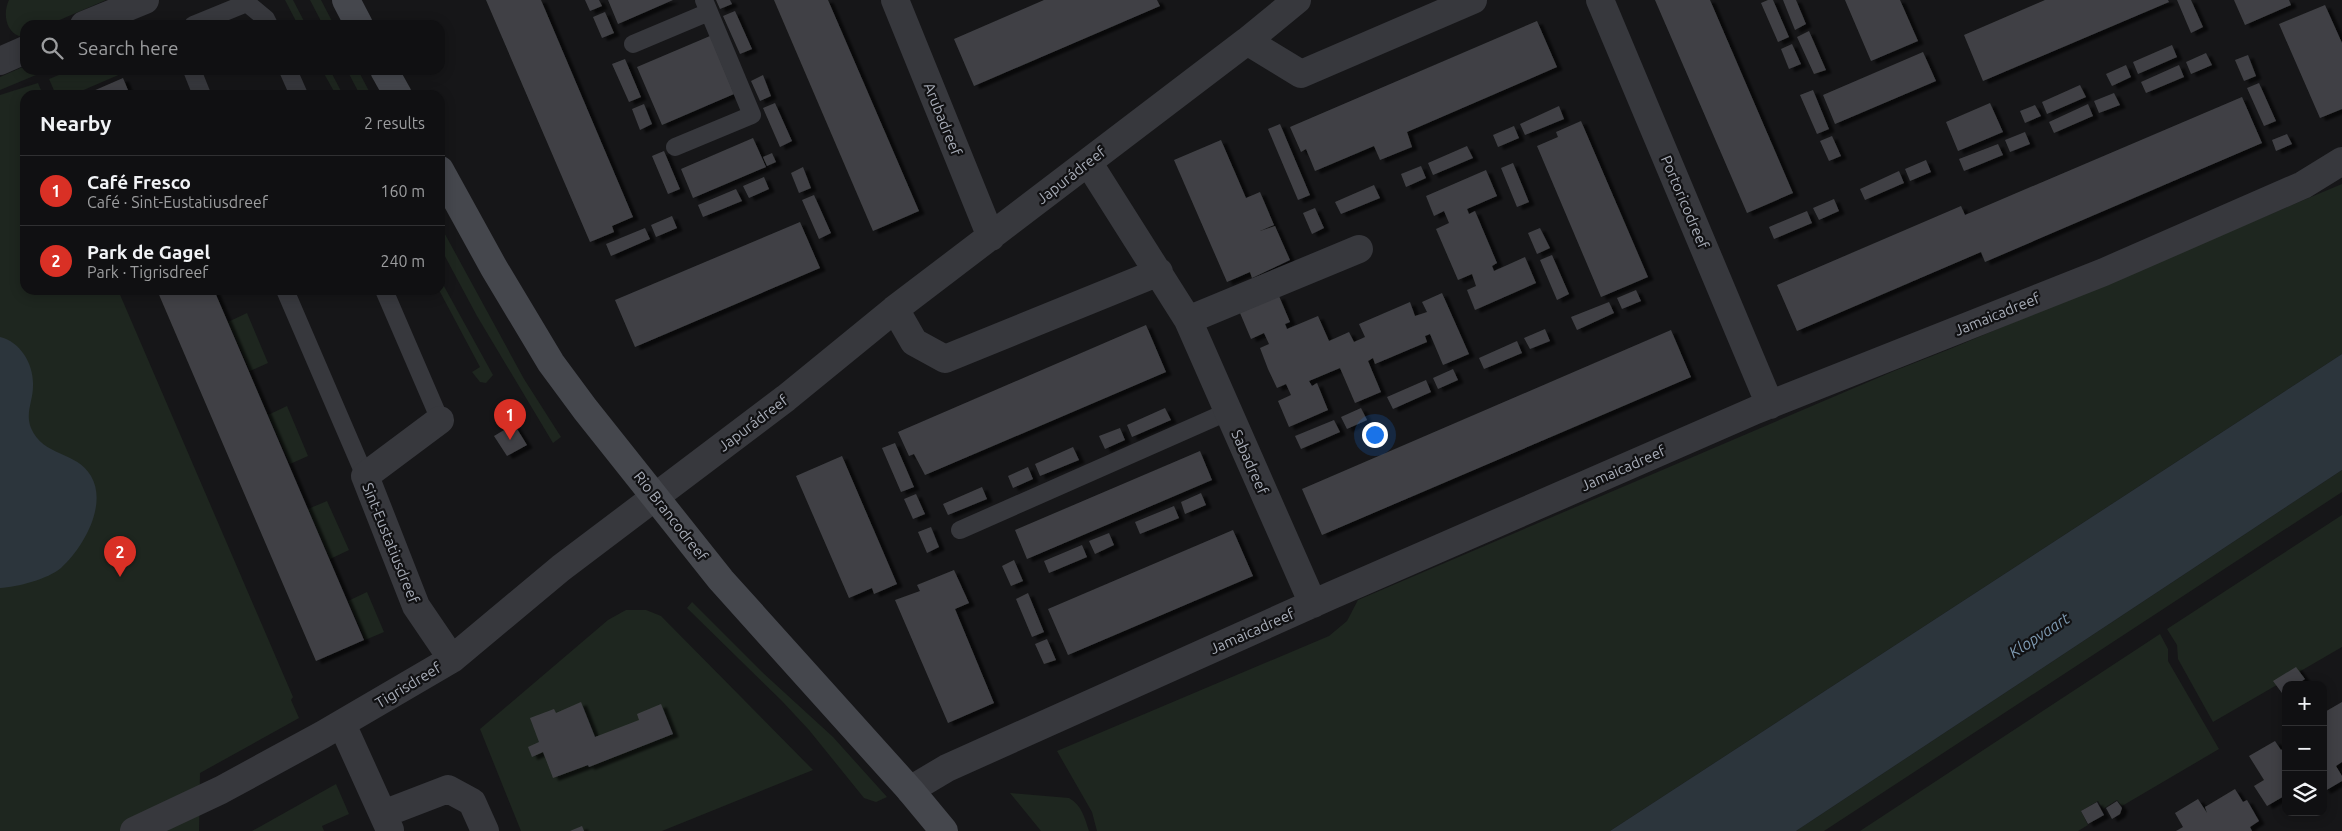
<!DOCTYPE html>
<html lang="en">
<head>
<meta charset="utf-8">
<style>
	:root { --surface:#101012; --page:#19191b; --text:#f1f3f6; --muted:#9c9d9f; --line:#303032; --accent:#d93025 }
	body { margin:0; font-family:Ubuntu,sans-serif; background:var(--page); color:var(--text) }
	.controls { position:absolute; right:15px; bottom:15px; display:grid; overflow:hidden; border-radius:10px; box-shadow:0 2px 12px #0003 }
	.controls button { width:45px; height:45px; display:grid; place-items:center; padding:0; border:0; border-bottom:1px solid var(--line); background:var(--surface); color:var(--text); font:25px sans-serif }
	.you { position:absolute; left:1374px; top:434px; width:18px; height:18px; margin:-12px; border:4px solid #fff; border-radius:50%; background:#1a73e8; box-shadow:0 0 0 8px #1a73e833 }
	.badge { display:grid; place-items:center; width:32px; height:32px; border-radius:50%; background:var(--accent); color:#fff; font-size:16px; font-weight:700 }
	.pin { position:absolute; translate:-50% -41px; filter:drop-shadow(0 1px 2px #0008) }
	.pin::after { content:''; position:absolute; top:26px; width:18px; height:15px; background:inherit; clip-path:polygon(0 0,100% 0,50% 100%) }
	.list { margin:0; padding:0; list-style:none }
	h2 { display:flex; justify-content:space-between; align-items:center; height:65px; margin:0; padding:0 20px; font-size:21px }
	h2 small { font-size:16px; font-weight:400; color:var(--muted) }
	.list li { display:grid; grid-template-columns:32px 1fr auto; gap:15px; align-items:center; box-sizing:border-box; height:70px; padding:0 20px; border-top:1px solid var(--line) }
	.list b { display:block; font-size:19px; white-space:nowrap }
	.list p { margin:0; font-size:16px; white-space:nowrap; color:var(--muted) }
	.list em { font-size:16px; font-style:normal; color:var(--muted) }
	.icon { flex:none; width:28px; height:28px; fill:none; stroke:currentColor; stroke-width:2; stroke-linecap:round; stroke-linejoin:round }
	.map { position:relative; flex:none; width:2342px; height:831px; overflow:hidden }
	.search { position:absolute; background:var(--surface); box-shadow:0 2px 12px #0003; left:20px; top:20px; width:425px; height:55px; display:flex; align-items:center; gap:12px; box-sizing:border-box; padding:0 18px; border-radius:15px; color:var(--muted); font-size:19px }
	.panel { position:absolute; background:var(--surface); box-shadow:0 2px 12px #0003; left:20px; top:90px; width:425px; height:205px; border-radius:15px }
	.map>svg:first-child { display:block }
	.green { fill:#1e261f }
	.water { fill:#2c353c }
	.building { fill:#404145; filter:url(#shadow) }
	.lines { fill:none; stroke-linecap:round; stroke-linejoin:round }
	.lane { stroke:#37383d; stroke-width:18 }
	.street { stroke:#37383d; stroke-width:28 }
	.secondary { stroke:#45474d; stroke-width:28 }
	.labels { text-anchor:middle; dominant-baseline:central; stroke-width:4.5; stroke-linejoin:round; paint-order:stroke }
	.street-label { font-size:15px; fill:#a8adb8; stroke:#111113 }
	.water-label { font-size:16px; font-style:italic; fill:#7f9bb3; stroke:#111113 }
</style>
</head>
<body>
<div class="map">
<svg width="2342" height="831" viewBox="0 0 2342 831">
	<defs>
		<filter id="shadow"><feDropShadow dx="5.5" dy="3" stdDeviation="1" flood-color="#0009"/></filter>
	</defs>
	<rect width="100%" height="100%" fill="#161618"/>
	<path class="green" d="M 9,0 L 106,0 L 48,25 L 25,25 L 25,35 L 19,36 C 5,31 3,12 9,0 Z
		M 285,0 L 293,0 L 306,25 L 298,25 Z
		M 310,0 L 321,0 L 334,25 L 323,25 Z
		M 25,66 L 25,70 L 48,70 L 0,90 L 0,77 Z
		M 71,70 L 130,70 L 72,95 L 56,95 L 49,79 Z
		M 322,70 L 330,70 L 343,95 L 336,95 Z
		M 347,70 L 358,70 L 371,95 L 360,95 Z
		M 38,83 L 43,95 L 25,95 L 25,290 L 118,290 L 293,697 L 291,700 L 299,718 L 200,773 L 199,831 L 0,831 L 0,95 Z
		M 2342,184 L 2342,354 L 1610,831 L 1097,831 L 1092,812 L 1057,751 L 1329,636 L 1347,621 L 1358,600 L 1894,371 L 1950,349 Z
		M 440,225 L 524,379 L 561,437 L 553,443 L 477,316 L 440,247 Z
		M 440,279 L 493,375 L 486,383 L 480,382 L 472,372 L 480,367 L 439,290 Z
		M 247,313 L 268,363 L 250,371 L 228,322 Z
		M 287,406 L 308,456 L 290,464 L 268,415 Z
		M 2342,470 L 2342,492 L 1824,831 L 1796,831 Z
		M 327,501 L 349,550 L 330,559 L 308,509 Z
		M 2342,515 L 2342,647 L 2213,722 L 2178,659 L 2177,645 L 2167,629 Z
		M 367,592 L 384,632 L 365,640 L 348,601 Z
		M 692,602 L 761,671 L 833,737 L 887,797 L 876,802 L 864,798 L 809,730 L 782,701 L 687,608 Z
		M 626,610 L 646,610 L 661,616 L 813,770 L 662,831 L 521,831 L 480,729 L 608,620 Z
		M 2160,634 L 2168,649 L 2168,661 L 2219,749 L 2122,806 L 2117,800 L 2103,809 L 2098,801 L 2081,811 L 2088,825 L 2078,831 L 1860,831 Z
		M 336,784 L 349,814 L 322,826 L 324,831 L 252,831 Z
		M 1010,793 L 1069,798 C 1082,805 1085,819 1089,831 L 1041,831 Z"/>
	<path class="water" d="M 0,337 C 21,342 34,365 33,386 C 33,401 25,413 31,428 C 43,457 77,451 91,476 C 108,505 83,548 61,568 C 48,579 17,587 0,588 Z
		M 2342,354 L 2342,470 L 1796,831 L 1610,831 Z"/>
	<path class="building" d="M 486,0 L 541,0 L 633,217 L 612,226 L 614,232 L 590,242 Z
		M 585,0 L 599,0 L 602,6 L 590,11 Z
		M 608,0 L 673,0 L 618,24 Z
		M 716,0 L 730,0 L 732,4 L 720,9 Z
		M 774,0 L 828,0 L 919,211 L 873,231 Z
		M 1044,0 L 1157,0 L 1160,6 L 974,86 L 954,39 Z
		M 1655,0 L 1710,0 L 1793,193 L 1747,213 Z
		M 1768,0 L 1773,0 L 1789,37 L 1778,42 L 1761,3 Z
		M 1783,0 L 1796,0 L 1806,24 L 1795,30 Z
		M 1845,0 L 1900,0 L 1918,41 L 1871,61 Z
		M 2045,0 L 2168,0 L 2169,2 L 1983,81 L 1964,35 Z
		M 2177,0 L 2191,0 L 2203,27 L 2191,33 Z
		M 2234,0 L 2289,0 L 2291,5 L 2245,25 Z
		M 2325,5 L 2342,43 L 2342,109 L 2320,118 L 2279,24 Z
		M 735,11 L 752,49 L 740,54 L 723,16 Z
		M 605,12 L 614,33 L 602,38 L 593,17 Z
		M 1537,21 L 1557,67 L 1407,132 L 1412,147 L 1380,160 L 1374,146 L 1315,171 L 1306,149 L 1301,152 L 1290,127 Z
		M 1809,31 L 1826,70 L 1814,74 L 1797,37 Z
		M 710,36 L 734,94 L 662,125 L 637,67 Z
		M 1792,44 L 1801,64 L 1789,69 L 1781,49 Z
		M 2172,45 L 2177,57 L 2138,74 L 2133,62 Z
		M 1923,52 L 1936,81 L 1835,124 L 1823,95 Z
		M 2206,53 L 2212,65 L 2191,74 L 2186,62 Z
		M 2248,55 L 2256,76 L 2244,81 L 2235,60 Z
		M 625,59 L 641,97 L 629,102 L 612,64 Z
		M 2126,65 L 2131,77 L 2112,86 L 2106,74 Z
		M 2179,65 L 2184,77 L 2146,93 L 2141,82 Z
		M 763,75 L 771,96 L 760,101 L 751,81 Z
		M 123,78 L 130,95 L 84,95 Z
		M 2259,83 L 2276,121 L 2264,126 L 2247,88 Z
		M 2080,85 L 2086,97 L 2047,114 L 2042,102 Z
		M 1813,90 L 1829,129 L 1817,134 L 1800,95 Z
		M 2114,93 L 2120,105 L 2099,113 L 2094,101 Z
		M 2242,97 L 2262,143 L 1985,262 L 1981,252 L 1797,331 L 1777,285 L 1961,206 L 1965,215 Z
		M 775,103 L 792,141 L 780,147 L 763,108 Z
		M 1990,103 L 2003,132 L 1958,151 L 1946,122 Z
		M 644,104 L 652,124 L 640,130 L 632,109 Z
		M 2088,104 L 2093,116 L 2054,133 L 2049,122 Z
		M 2035,105 L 2041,116 L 2025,123 L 2020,111 Z
		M 1559,106 L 1564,119 L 1525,135 L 1520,124 Z
		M 1581,121 L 1648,277 L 1601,297 L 1537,146 L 1558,137 L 1556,132 Z
		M 1280,124 L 1310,195 L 1298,200 L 1268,129 Z
		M 1514,126 L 1519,138 L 1498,147 L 1493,135 Z
		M 2025,132 L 2030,144 L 2010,152 L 2005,140 Z
		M 2287,134 L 2292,144 L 2276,151 L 2272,140 Z
		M 1832,136 L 1841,156 L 1829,161 L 1820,141 Z
		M 753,138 L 766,167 L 693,198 L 681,169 Z
		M 1221,140 L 1246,198 L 1260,192 L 1274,225 L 1260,231 L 1275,226 L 1290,260 L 1252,278 L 1250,272 L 1227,282 L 1174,160 Z
		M 1998,144 L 2003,155 L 1964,171 L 1959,159 Z
		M 1467,146 L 1473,158 L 1433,175 L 1428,163 Z
		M 664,151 L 680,189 L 668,194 L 652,156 Z
		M 772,153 L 776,162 L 767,166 L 763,157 Z
		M 1926,160 L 1931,172 L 1910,181 L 1905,169 Z
		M 1513,163 L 1529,202 L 1517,207 L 1501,168 Z
		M 1421,166 L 1426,178 L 1406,187 L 1401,174 Z
		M 803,167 L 811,188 L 799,193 L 791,173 Z
		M 1486,170 L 1497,196 L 1467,209 L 1469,214 L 1475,211 L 1497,263 L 1492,266 L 1494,271 L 1525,257 L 1536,283 L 1475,310 L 1467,290 L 1476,286 L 1472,274 L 1458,280 L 1436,229 L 1449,223 L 1444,211 L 1434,216 L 1426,196 Z
		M 1899,171 L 1904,183 L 1865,200 L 1860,189 Z
		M 764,177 L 769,189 L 749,198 L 743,186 Z
		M 1374,185 L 1380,198 L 1341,214 L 1335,202 Z
		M 736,189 L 742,201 L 703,217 L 698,205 Z
		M 814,195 L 831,233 L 819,239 L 802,200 Z
		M 1834,199 L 1839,211 L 1819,220 L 1813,208 Z
		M 1315,208 L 1324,228 L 1312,234 L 1303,213 Z
		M 1807,211 L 1812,223 L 1774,239 L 1769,227 Z
		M 672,216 L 677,228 L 656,237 L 651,225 Z
		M 800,222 L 820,268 L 635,347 L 615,300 Z
		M 645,228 L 650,239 L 611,256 L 606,244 Z
		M 1540,228 L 1550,248 L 1537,254 L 1528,233 Z
		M 1552,255 L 1569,294 L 1557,300 L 1540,260 Z
		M 157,290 L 214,290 L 364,640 L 316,661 Z
		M 1636,290 L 1641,301 L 1622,309 L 1617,298 Z
		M 1442,293 L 1469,354 L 1443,365 L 1430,334 L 1425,336 L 1427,342 L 1375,364 L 1373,358 L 1368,361 L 1381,392 L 1355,403 L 1340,368 L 1309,381 L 1312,386 L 1317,383 L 1328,410 L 1289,427 L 1278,401 L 1291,395 L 1286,384 L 1277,388 L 1268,369 L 1260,348 L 1269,344 L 1264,333 L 1251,339 L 1240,313 L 1279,296 L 1290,322 L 1285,324 L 1287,329 L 1318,316 L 1329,341 L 1349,332 L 1354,342 L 1365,337 L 1359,324 L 1410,302 L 1415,316 L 1427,312 L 1422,302 Z
		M 1609,302 L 1614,313 L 1577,330 L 1571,317 Z
		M 1146,325 L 1166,372 L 925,475 L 914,454 L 909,456 L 898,432 Z
		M 1545,329 L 1550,341 L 1530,349 L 1524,338 Z
		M 1671,330 L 1691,377 L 1322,535 L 1302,489 Z
		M 1517,341 L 1522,353 L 1484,369 L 1479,358 Z
		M 1453,369 L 1458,380 L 1438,389 L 1433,378 Z
		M 1426,380 L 1431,392 L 1393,409 L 1387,397 Z
		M 1165,408 L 1171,420 L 1132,437 L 1127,425 Z
		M 1361,408 L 1367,420 L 1347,429 L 1341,417 Z
		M 1334,420 L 1340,432 L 1301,449 L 1295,436 Z
		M 514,424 L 527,445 L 507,456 L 494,436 Z
		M 1120,428 L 1125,440 L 1105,449 L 1099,436 Z
		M 895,443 L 914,487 L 901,492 L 882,448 Z
		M 1073,447 L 1079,460 L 1040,476 L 1035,464 Z
		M 1200,451 L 1212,480 L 1027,559 L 1015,530 Z
		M 842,456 L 897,584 L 874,594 L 872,588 L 849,598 L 796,476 Z
		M 1028,467 L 1033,479 L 1013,488 L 1008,476 Z
		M 982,487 L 987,499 L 948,515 L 943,504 Z
		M 1201,493 L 1206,505 L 1185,514 L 1181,502 Z
		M 916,494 L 925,514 L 913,519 L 904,499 Z
		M 1174,506 L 1179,518 L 1140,534 L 1135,522 Z
		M 931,527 L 939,547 L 927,553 L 918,532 Z
		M 1233,530 L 1253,576 L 1068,655 L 1048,609 Z
		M 1109,533 L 1114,545 L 1095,554 L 1089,541 Z
		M 1082,545 L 1087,557 L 1049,573 L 1044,561 Z
		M 1014,560 L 1023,581 L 1011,586 L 1002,566 Z
		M 954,570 L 969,603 L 955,609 L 994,703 L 948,723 L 895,600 L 920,591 L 917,585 Z
		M 1028,593 L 1044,632 L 1032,637 L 1016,599 Z
		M 1047,639 L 1056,660 L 1044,664 L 1035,644 Z
		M 2296,667 L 2305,679 L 2296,685 L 2286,685 L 2286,691 L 2282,693 L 2273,681 Z
		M 581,702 L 595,737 L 639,720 L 637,714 L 661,704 L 673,734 L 589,767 L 588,765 L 553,778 L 543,752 L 532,757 L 528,747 L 539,742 L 530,718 L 554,709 L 556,713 Z
		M 2342,702 L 2342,762 L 2336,766 L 2342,776 L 2342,781 L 2325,791 L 2323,787 L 2323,713 Z
		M 2275,741 L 2281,750 L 2286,747 L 2286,795 L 2267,806 L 2254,786 L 2264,780 L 2249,756 Z
		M 2235,789 L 2243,802 L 2247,800 L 2259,821 L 2250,827 L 2252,831 L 2176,831 L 2183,827 L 2175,813 L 2198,799 L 2207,813 L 2205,807 Z
		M 2117,801 L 2122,808 L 2120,814 L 2112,819 L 2106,808 Z
		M 2097,802 L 2104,815 L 2088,824 L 2081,811 Z
		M 582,826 L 584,831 L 570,831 Z"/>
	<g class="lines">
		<path class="lane" d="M 193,25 L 247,3 L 266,19 L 269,25
			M 633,44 L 709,12
			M 192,70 L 202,95
			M 288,70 L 299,95
			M 675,147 L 752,115 L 704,0
			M 285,290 L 365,476
			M 384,290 L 440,420
			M 960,530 L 1227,412"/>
		<path class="street" d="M 895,0 L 991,237
			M 1600,0 L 1770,405
			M 84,25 L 145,0
			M 1247,41 L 1301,74 L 1473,0
			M 0,61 L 25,50
			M 1088,162 L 1188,320 L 1313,604
			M 895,309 L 914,342 L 945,359 L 1159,272
			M 1188,320 L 1359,249
			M 440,420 L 365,476 L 416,606 L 452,659
			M 342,724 L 390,830
			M 910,790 L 947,768 L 1330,596 L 1756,410 L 2104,272 L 2303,185 L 2342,161
			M 383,814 L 448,789 L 472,802 L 485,831
			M 134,831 L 221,790 L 322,735 L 452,659 L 561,568 L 786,398 L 895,309 L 1247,41 L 1297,0"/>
		<path class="secondary" d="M 346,0 L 359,25
			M 384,70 L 398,95
			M 440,170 L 494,268 L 551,363 L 585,409 L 721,580 L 910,790 L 944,831"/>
	</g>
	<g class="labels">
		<g class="street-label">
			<text transform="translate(943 119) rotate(68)">Arubadreef</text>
			<text transform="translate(1071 175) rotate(-38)">Japurádreef</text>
			<text transform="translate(1685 202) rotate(67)">Portoricodreef</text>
			<text transform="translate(1997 314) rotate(-22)">Jamaicadreef</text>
			<text transform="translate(753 423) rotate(-37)">Japurádreef</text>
			<text transform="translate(1250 462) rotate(66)">Sabadreef</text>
			<text transform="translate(1623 468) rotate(-24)">Jamaicadreef</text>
			<text transform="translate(671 516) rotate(52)">Rio Brancodreef</text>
			<text transform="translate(391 543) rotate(68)">Sint-Eustatiusdreef</text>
			<text transform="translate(1252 631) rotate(-24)">Jamaicadreef</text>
			<text transform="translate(408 685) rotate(-31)">Tigrisdreef</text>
		</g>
		<g class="water-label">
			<text transform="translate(2039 635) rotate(-33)">Klopvaart</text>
		</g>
	</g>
</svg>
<div class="controls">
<button>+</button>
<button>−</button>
<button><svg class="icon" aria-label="layers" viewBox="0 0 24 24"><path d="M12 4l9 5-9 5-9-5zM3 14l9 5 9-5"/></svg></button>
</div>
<div class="you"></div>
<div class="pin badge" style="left:510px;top:440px">1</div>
<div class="pin badge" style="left:120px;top:577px">2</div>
<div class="search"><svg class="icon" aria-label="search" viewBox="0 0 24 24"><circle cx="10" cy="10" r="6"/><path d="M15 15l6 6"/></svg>Search here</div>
<section class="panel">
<h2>Nearby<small>2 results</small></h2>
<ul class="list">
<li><span class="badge">1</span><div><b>Café Fresco</b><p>Café · Sint-Eustatiusdreef</p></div><em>160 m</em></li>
<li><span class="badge">2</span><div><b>Park de Gagel</b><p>Park · Tigrisdreef</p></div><em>240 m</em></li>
</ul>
</section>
</div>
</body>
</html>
